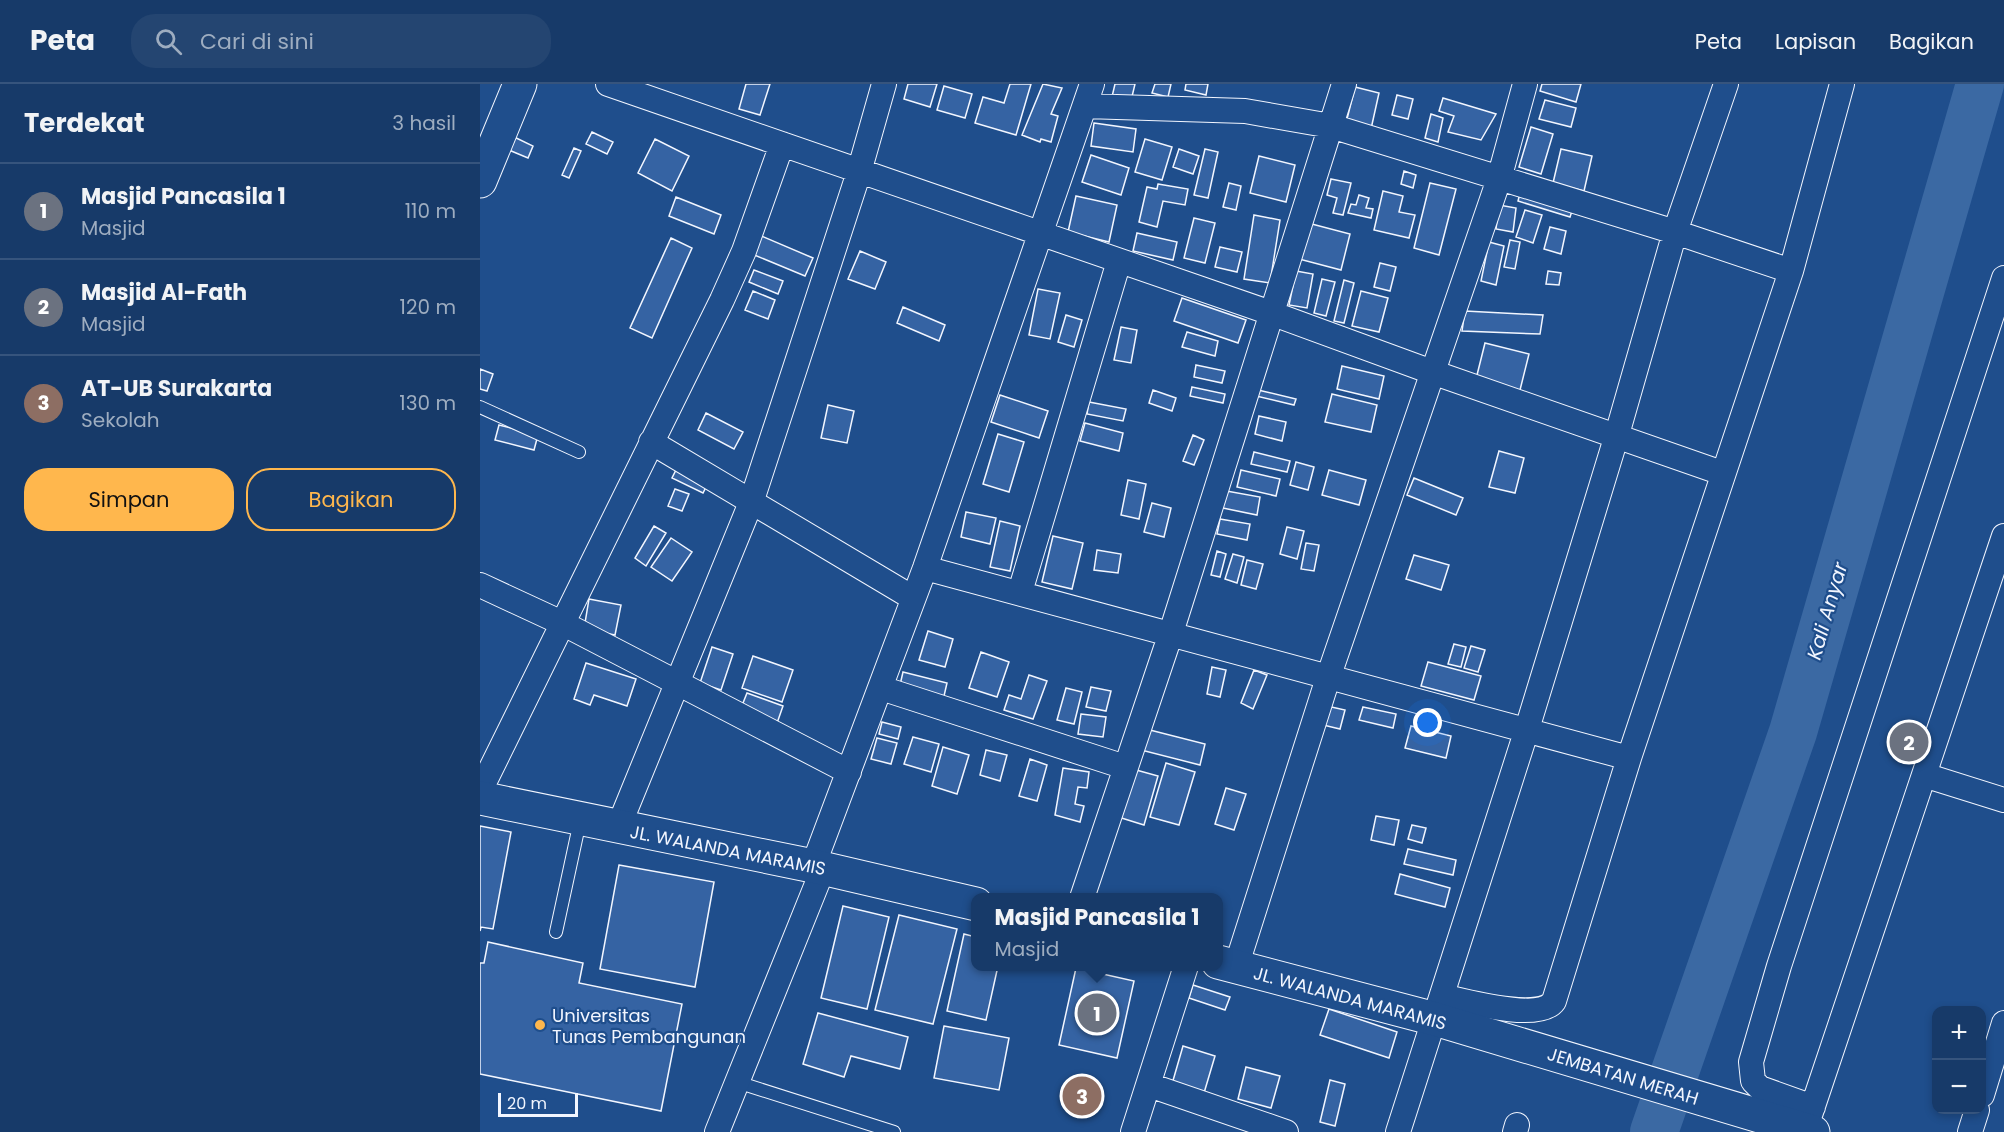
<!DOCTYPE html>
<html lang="id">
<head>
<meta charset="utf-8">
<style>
	:root { --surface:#173a69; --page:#244571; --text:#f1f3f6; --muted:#9eadc0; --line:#36547d; --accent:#ffb74d }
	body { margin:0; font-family:Poppins,sans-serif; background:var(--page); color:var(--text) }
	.controls { position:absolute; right:18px; bottom:18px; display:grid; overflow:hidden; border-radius:12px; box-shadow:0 3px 9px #0003 }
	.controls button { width:54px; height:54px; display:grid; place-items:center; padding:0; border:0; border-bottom:2px solid var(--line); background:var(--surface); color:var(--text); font:30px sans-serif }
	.scale { position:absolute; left:18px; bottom:15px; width:80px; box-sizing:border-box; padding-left:6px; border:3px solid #f2f6ff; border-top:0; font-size:16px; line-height:21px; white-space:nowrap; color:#f2f6ff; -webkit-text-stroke:4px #1f4e8c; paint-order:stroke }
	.you { position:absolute; left:948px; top:639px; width:21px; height:21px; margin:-15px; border:4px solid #fff; border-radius:50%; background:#1a73e8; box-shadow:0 0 0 9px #1a73e833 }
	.badge { display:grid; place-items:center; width:39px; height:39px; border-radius:50%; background:var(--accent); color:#fff; font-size:20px; font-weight:700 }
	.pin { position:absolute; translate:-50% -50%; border:3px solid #fff; box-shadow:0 2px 6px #0006 }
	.popup { position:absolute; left:491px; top:809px; width:252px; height:78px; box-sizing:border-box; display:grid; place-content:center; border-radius:12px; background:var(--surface); filter:drop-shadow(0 2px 4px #0005); font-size:20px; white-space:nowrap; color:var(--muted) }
	.popup b { font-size:22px; color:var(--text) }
	.popup::after { content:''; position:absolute; left:50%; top:100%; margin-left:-12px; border:12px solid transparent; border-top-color:var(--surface) }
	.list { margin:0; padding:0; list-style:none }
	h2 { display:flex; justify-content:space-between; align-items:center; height:78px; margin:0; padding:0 24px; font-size:26px }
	h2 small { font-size:20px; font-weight:400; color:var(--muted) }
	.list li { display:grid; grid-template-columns:39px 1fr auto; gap:18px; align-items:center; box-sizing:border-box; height:96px; padding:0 24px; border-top:2px solid var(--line) }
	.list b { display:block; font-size:22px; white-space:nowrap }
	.list p { margin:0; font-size:20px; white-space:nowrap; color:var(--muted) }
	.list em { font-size:20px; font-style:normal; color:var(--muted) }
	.actions { display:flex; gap:12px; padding:18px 24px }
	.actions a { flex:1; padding:14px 0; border:2px solid var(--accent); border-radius:24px; text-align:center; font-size:21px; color:var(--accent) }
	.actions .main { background:var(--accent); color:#111 }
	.icon { flex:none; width:33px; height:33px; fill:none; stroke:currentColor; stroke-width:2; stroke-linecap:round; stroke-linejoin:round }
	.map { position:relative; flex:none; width:1524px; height:1048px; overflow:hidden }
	header { display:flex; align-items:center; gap:36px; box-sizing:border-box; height:84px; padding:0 30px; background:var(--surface); border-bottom:2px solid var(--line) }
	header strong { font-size:28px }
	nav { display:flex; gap:33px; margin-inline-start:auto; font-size:21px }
	.search { width:420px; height:54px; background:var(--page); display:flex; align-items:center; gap:15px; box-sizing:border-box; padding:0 21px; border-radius:24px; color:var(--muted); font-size:22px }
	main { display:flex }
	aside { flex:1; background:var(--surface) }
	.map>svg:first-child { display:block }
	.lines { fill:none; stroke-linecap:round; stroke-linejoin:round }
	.river { stroke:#3b69a3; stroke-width:48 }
	.building { fill:#3563a3; stroke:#f2f6ff; stroke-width:1.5 }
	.lane-casing { stroke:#f2f6ff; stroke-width:14 }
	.street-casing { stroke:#f2f6ff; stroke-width:26 }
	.secondary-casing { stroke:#f2f6ff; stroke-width:35 }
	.lane { stroke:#1f4e8c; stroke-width:12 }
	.street { stroke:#1f4e8c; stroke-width:24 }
	.secondary { stroke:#1f4e8c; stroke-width:33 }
	.poi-dot { fill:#ffb74d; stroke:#1f4e8c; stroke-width:2 }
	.labels { text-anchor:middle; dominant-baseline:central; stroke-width:4.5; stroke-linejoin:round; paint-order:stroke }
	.street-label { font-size:18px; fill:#f2f6ff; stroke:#1f4e8c }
	.poi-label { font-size:18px; fill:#f2f6ff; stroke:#1f4e8c; text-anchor:start }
	.water-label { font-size:20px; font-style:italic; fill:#f2f6ff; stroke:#1f4e8c }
</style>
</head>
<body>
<header>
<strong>Peta</strong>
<div class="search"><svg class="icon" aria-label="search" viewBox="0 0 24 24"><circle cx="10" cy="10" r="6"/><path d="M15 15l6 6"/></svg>Cari di sini</div>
<nav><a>Peta</a><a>Lapisan</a><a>Bagikan</a></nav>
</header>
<main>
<aside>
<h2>Terdekat<small>3 hasil</small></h2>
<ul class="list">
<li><span class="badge" style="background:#6b7280">1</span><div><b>Masjid Pancasila 1</b><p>Masjid</p></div><em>110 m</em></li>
<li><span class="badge" style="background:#6b7280">2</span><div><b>Masjid Al-Fath</b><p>Masjid</p></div><em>120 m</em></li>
<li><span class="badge" style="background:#8d6e63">3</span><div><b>AT-UB Surakarta</b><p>Sekolah</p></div><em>130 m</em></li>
</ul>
<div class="actions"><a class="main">Simpan</a><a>Bagikan</a></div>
</aside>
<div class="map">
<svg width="1524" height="1048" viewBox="0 0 1524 1048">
	<rect width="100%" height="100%" fill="#1f4e8c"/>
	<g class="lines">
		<path class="river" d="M 1174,1048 L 1313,648 L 1500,0"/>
	</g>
	<path class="building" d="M 266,0 L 290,0 L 280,31 L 259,25 Z
		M 428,0 L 457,0 L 450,23 L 424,15 Z
		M 530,0 L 551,0 L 536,51 L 495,39 L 503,13 L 524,19 Z
		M 563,0 L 582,4 L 571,30 L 578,32 L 571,58 L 561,55 L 560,58 L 542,51 Z
		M 635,0 L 655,0 L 650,21 L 631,17 Z
		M 675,0 L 691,0 L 688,13 L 672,9 Z
		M 706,0 L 728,0 L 726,11 L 705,6 Z
		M 1062,0 L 1101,0 L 1096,18 L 1060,7 Z
		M 464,2 L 492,10 L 485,34 L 457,26 Z
		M 875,3 L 899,9 L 891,45 L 866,39 Z
		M 917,11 L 933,15 L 928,35 L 912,31 Z
		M 963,14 L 1016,30 L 1001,56 L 968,48 L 974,32 L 959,27 Z
		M 1065,16 L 1096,24 L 1091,43 L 1059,35 Z
		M 951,30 L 963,34 L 958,58 L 945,54 Z
		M 614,39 L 656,45 L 653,68 L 611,62 Z
		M 1051,43 L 1073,50 L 1061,90 L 1039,83 Z
		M 112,48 L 133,58 L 127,70 L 106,60 Z
		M 30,51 L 53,62 L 48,74 L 24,64 Z
		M 175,55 L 209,72 L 192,107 L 158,89 Z
		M 665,55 L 692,63 L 682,96 L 655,88 Z
		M 94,64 L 101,67 L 89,94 L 82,91 Z
		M 699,65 L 719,72 L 713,90 L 693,83 Z
		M 725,65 L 738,68 L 728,114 L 714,111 Z
		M 1081,65 L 1112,72 L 1104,107 L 1073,99 Z
		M 611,71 L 649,84 L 641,111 L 602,98 Z
		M 779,72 L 815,81 L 806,118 L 770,109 Z
		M 924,87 L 936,91 L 933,104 L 921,100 Z
		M 851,95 L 871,99 L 863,131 L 853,129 L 857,114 L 847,111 Z
		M 749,99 L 761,102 L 756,126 L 743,123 Z
		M 950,99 L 976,105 L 959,171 L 934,164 Z
		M 678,100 L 708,105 L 705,121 L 683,117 L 677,143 L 659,138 L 667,103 L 677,105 Z
		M 1041,105 L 1094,121 L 1090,133 L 1038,117 Z
		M 903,107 L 923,112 L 919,128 L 935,131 L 929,154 L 894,146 Z
		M 879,111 L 889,114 L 886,124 L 893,125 L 891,134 L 868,129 L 871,120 L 876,121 Z
		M 596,112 L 637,121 L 629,158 L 588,148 Z
		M 196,113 L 241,131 L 234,150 L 189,132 Z
		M 1019,121 L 1036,124 L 1033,148 L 1016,145 Z
		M 1045,126 L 1062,131 L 1053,159 L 1036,153 Z
		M 774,131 L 800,136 L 790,199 L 764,195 Z
		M 714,134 L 735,139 L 725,179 L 704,174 Z
		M 828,139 L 870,150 L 861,186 L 819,175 Z
		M 1070,143 L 1086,147 L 1081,170 L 1064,165 Z
		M 657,149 L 697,158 L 693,176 L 653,167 Z
		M 279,151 L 333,174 L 325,192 L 272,170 Z
		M 191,154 L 212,164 L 172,254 L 150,244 Z
		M 1030,156 L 1040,158 L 1035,185 L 1024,183 Z
		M 1009,158 L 1024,162 L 1016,201 L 1001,197 Z
		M 740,163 L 762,168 L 757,188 L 735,183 Z
		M 380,167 L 406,178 L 395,205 L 368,195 Z
		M 900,179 L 916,183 L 910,207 L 894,203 Z
		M 274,186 L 303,197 L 298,210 L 269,198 Z
		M 816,187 L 833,190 L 827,224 L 809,221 Z
		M 1068,187 L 1081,189 L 1079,201 L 1066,200 Z
		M 842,195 L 855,198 L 846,232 L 834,229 Z
		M 864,196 L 874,199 L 864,239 L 854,237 Z
		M 558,205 L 580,209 L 570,255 L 549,251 Z
		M 273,207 L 295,216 L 288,235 L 265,226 Z
		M 881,207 L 908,214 L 899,248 L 872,242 Z
		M 702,214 L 766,236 L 758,259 L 694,237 Z
		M 423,223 L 465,241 L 459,257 L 417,239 Z
		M 985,227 L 1063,231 L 1060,250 L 982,247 Z
		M 586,231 L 602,236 L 594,263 L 578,258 Z
		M 641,243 L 657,246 L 651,279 L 634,276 Z
		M 707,248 L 738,257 L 735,272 L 702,263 Z
		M 1005,259 L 1049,270 L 1039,310 L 995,299 Z
		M 716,281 L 745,287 L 742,299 L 714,293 Z
		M 862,282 L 904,292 L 899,315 L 857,305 Z
		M 0,285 L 13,290 L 7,307 L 0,305 Z
		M 712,303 L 745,310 L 743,319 L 710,312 Z
		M 673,306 L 696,314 L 692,327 L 669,319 Z
		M 778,306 L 816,315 L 814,321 L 776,312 Z
		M 852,310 L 897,321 L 891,348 L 845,338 Z
		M 520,311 L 568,327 L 559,354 L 511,338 Z
		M 609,318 L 646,325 L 643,337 L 607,330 Z
		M 348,321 L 374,327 L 367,359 L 341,354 Z
		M 226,329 L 263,348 L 254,365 L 218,346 Z
		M 779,332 L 806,338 L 802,357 L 775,350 Z
		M 605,339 L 643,349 L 639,367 L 600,357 Z
		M 19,341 L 58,351 L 54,366 L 15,356 Z
		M 518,350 L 544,358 L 529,408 L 503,400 Z
		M 713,351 L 724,356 L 714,381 L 703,377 Z
		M 1019,367 L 1044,374 L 1035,409 L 1009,403 Z
		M 774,368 L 810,377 L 807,388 L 771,380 Z
		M 816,378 L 834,383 L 828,406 L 810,401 Z
		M 198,382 L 229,397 L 223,409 L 192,394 Z
		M 761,386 L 800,395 L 796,412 L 757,403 Z
		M 849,386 L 886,396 L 879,421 L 842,411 Z
		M 934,394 L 983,414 L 976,431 L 927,411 Z
		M 648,396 L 666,400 L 659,435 L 641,431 Z
		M 195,405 L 209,410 L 202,427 L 188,422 Z
		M 741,406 L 780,413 L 777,431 L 738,423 Z
		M 672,419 L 691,424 L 684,453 L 664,448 Z
		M 486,428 L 516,434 L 510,460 L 481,453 Z
		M 740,435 L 770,440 L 767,456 L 737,450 Z
		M 520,437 L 540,442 L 530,487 L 510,483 Z
		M 174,442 L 186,449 L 166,482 L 155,474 Z
		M 807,443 L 824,447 L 817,475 L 800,470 Z
		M 573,452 L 603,459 L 592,505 L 562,498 Z
		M 191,454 L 212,468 L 192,497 L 171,483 Z
		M 826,459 L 839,461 L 834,487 L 821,485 Z
		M 617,466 L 641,470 L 638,489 L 614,486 Z
		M 737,467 L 746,470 L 740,493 L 731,491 Z
		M 753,470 L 764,473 L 757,499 L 745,495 Z
		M 934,471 L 969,481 L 961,506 L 926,495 Z
		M 767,476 L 783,480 L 776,505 L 761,501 Z
		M 109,515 L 141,521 L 135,551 L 104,545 Z
		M 448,547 L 473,555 L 465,583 L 439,576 Z
		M 974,560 L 986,563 L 981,583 L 968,580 Z
		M 991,562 L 1005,566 L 998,588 L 984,584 Z
		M 232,563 L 253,570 L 241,606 L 220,599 Z
		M 501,568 L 529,578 L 517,613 L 489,604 Z
		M 273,572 L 313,586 L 302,618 L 262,604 Z
		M 948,578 L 1001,592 L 994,616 L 941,602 Z
		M 106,579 L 156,595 L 147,622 L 114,611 L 110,621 L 94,615 Z
		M 732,583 L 746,586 L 740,613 L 727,610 Z
		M 774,586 L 787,591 L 773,625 L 761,619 Z
		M 423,588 L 467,599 L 464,612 L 420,601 Z
		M 549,591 L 567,597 L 553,635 L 524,626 L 529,611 L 541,615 Z
		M 611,603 L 631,607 L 626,627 L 606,623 Z
		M 586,604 L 602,608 L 594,640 L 577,636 Z
		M 267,609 L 303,622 L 296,642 L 259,629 Z
		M 847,622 L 865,626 L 860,645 L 843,641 Z
		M 883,623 L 916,630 L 913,644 L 879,636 Z
		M 601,630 L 626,633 L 623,653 L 598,650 Z
		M 402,638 L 421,643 L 418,655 L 399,650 Z
		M 931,642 L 971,652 L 966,674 L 925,664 Z
		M 666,645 L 725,660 L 720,681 L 661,666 Z
		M 433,653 L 459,660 L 451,688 L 424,680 Z
		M 397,654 L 417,659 L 411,680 L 391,675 Z
		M 463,663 L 489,671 L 477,710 L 452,702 Z
		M 506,666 L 527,671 L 520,697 L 500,691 Z
		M 550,675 L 567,681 L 557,717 L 539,712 Z
		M 686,679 L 715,688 L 699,741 L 670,733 Z
		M 583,684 L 609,688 L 607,704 L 598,703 L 595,720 L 604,722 L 600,738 L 575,731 Z
		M 649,684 L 678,692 L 664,741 L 635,732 Z
		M 746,704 L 766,710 L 754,746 L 735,740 Z
		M 896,732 L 919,736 L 914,761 L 891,756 Z
		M 932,741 L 946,744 L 942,759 L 928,755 Z
		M 0,742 L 31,748 L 13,845 L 1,843 L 0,847 Z
		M 928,765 L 976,776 L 973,791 L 924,780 Z
		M 139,781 L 234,798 L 215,903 L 120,885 Z
		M 920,790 L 970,804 L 965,823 L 915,810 Z
		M 363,822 L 409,833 L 387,925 L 341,914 Z
		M 419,831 L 477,845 L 453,940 L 395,926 Z
		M 484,850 L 496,853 L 496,882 L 518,882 L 506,936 L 467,927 Z
		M 8,858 L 103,879 L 99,899 L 202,920 L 181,1027 L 0,990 L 0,879 L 4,879 Z
		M 596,884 L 654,897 L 637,974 L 579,961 Z
		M 713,901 L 750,913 L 745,926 L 709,914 Z
		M 849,925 L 917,948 L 909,974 L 840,951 Z
		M 338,929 L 428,953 L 420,985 L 371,972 L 364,993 L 323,980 Z
		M 464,942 L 529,954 L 519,1006 L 454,994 Z
		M 703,962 L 735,972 L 724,1009 L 692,1000 Z
		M 766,983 L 800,992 L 791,1024 L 758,1015 Z
		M 850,996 L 865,1000 L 855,1042 L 840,1038 Z"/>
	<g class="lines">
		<defs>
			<path id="lane" d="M 0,323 L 99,368
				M 76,848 L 100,737
				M 257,998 L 414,1048"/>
			<path id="street" d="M 128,0 L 791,229 L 952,288 L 1242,389
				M 605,22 L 765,27 L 851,42 L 1195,148 L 1311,187
				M 171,358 L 433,514
				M 445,484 L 1149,674
				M 0,501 L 82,539 L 369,688
				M 540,508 L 639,177
				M 401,604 L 645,683
				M 1444,691 L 1524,716
				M 0,707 L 242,216 L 264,167 L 302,60
				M 138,744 L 272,416 L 379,88 L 404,0
				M 333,782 L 445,484 L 612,0
				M 602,814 L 690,552 L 864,0
				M 756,883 L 848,594 L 1019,95 L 1045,0
				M 962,912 C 985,917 1060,938 1074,917 L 1149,674 L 1311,187 L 1362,0
				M 669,1001 L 806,1048
				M 1502,1011 L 1524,939
				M 1333,1023 L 1280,1004 L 1273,997 L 1271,978 L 1299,882 L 1524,194
				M 1328,1037 L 1524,452
				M 237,1048 L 343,785
				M 653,1048 L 706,882
				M 918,1048 L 1047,645 L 1136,354 L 1195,148 L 1246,0
				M 1035,1048 L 1037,1041
				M 1490,1048 L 1497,1026"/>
			<path id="secondary" d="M 0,97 L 40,0
				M 0,714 L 333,782 L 496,820
				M 738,878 L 955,935 L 1333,1048"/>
		</defs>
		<use href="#lane" class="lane-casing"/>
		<use href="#street" class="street-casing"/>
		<use href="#secondary" class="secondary-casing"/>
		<use href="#lane" class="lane"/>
		<use href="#street" class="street"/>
		<use href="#secondary" class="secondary"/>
	</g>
	<circle class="poi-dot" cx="60" cy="941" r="6"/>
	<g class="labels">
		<g class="street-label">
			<text transform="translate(248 766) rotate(11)">JL. WALANDA MARAMIS</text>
			<text transform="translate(870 914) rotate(15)">JL. WALANDA MARAMIS</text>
			<text transform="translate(1143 992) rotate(17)">JEMBATAN MERAH</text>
		</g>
		<g class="poi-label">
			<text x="72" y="931">Universitas<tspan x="72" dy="21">Tunas Pembangunan</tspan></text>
		</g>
		<g class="water-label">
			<text transform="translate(1347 527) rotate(-74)">Kali Anyar</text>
		</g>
	</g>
</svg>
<div class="controls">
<button>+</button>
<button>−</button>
</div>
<div class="scale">20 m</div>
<div class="you"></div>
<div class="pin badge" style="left:617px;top:929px;background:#6b7280">1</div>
<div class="popup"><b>Masjid Pancasila 1</b>Masjid</div>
<div class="pin badge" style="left:1429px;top:658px;background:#6b7280">2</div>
<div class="pin badge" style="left:602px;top:1012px;background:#8d6e63">3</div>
</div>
</main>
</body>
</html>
